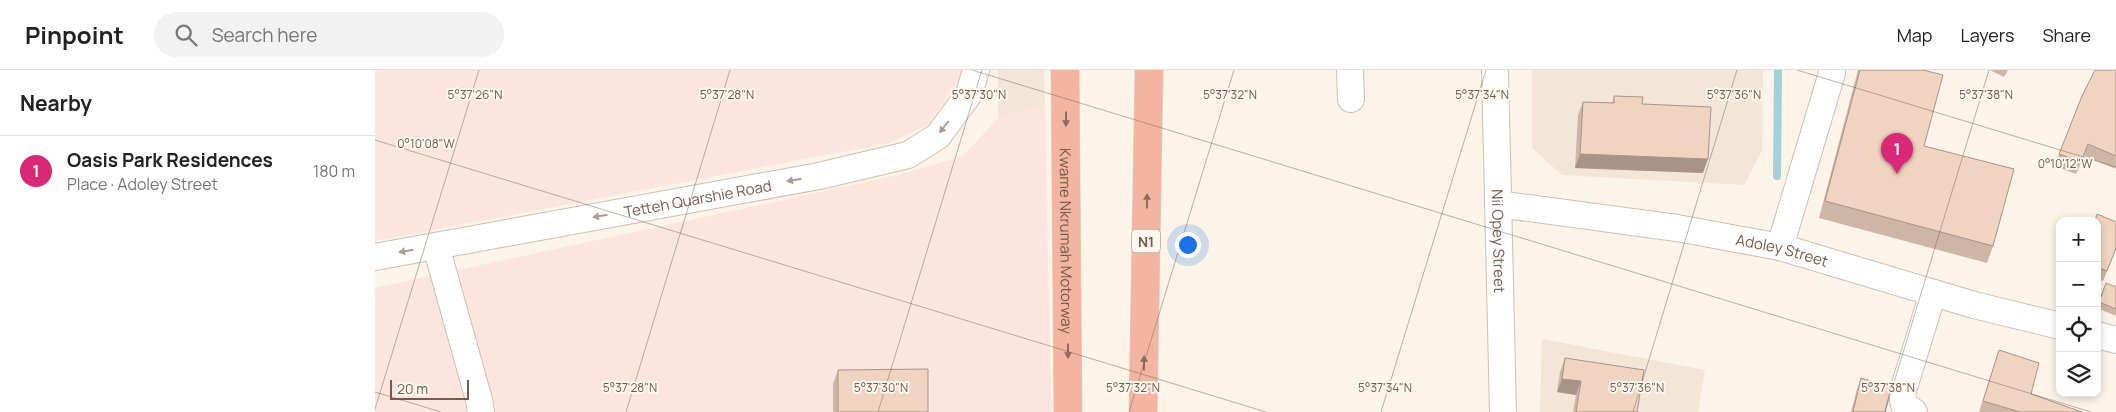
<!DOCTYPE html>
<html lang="en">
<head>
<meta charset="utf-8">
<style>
	:root { --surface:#fff; --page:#f2f2f2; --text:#222; --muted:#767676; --line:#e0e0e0; --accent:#db2777 }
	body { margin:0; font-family:Manrope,sans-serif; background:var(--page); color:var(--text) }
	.controls { position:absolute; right:15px; bottom:15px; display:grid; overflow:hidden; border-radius:10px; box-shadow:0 2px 8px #0003 }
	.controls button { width:45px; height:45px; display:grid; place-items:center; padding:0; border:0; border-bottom:1px solid var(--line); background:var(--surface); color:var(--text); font:25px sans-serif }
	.scale { position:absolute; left:15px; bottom:12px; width:79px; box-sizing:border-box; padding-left:5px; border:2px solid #755a4d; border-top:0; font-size:14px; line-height:18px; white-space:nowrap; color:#755a4d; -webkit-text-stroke:4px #fef8ef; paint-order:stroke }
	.you { position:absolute; left:812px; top:174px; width:18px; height:18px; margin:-12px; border:4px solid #fff; border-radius:50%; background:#1a73e8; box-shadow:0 0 0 8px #1a73e833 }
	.badge { display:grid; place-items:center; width:32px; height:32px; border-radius:50%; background:var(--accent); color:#fff; font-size:16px; font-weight:700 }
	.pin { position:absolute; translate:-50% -41px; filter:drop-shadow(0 1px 2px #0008) }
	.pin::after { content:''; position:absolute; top:26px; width:18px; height:15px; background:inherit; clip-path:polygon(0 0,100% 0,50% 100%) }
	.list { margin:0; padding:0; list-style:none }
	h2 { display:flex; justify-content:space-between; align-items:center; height:65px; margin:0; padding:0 20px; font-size:21px }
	h2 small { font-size:16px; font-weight:400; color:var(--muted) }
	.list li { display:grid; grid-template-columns:32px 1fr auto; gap:15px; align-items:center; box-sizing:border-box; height:70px; padding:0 20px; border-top:1px solid var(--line) }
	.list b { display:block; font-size:19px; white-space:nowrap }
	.list p { margin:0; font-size:16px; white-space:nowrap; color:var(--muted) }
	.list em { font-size:16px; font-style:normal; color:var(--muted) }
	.icon { flex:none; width:28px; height:28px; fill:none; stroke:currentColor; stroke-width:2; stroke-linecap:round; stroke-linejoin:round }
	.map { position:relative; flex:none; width:1741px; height:342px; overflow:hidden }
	header { display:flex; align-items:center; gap:30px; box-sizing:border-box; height:70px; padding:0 25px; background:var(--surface); border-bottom:1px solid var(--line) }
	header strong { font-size:24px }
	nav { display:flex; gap:28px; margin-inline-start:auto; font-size:18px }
	.search { width:350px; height:45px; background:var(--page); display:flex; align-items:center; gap:12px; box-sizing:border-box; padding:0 18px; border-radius:28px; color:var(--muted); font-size:19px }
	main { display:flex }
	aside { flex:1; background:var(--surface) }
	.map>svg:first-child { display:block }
	.residential { fill:#f3e6d7 }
	.commercial { fill:#fce5dd }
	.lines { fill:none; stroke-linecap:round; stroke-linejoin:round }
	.stream { stroke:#a4d0d7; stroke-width:8 }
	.minor-casing { stroke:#d0beb1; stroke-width:28 }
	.highway-casing { stroke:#dbd4d1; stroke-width:29 }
	.minor { stroke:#fff; stroke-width:26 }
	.highway { stroke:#f3b5a2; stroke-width:28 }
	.wall { fill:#ceb5a6 }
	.shaded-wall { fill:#a89487 }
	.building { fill:#f0d3c1; stroke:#a89487 }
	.oneway { fill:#8e6c5e }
	.oneway2 { fill:#ac9c94 }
	.ticks { fill:none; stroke:#755a4d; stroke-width:1; stroke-opacity:0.45 }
	.labels { text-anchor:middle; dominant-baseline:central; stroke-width:4; stroke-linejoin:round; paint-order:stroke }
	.shield { fill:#fef8ef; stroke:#9e897e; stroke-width:1 }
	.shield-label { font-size:14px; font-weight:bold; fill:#755a4d }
	.street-label { font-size:15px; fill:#755a4d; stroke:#fef8ef }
	.ticks-label { font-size:12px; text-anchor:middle; fill:#755a4d; stroke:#fef8ef; stroke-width:4; stroke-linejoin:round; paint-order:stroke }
</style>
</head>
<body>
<header>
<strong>Pinpoint</strong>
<div class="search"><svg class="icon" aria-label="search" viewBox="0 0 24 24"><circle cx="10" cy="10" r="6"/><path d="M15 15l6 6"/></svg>Search here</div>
<nav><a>Map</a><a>Layers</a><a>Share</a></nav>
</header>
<main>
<aside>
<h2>Nearby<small></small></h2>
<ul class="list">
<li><span class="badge">1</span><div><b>Oasis Park Residences</b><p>Place · Adoley Street</p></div><em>180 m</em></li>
</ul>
</aside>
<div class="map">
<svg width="1741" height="342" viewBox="0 0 1741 342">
	<rect width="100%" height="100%" fill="#fcf4e8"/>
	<path class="residential" d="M 623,0 L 669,0 L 670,35 L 623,48 Z
		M 1157,0 L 1388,0 L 1387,81 L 1369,115 L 1187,105 L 1157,78 Z
		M 1167,269 L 1330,300 L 1323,342 L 1165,342 Z"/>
	<path class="commercial" d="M 0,0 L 589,0 L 589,2 L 554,54 L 515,73 L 0,171 Z
		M 670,35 L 676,342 L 0,342 L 0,218 L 523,105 L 588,86 L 623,48 Z"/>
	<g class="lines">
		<path class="stream" d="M 1402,106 L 1403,0"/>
		<defs>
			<g id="minor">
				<path d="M 975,0 L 976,29"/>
				<path id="s1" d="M 1120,0 L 1128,342"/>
				<path id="s2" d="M 1123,134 L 1302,158 L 1405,177 L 1599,235 L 1685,256"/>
				<path d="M 61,176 L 104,330 L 106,342"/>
				<path d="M 1405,177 L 1457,3"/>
				<path id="s3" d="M 0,187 L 444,106 L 533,85 L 563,66 L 594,24 L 601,0"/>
				<path d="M 1722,265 L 1741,270"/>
				<path d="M 1539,342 L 1529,335 L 1527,324 L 1558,223"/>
			</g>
			<g id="highway">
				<path id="s4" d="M 690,0 L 693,342"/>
				<path d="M 768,342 L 774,0"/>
			</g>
		</defs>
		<use href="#minor" class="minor-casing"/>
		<use href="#highway" class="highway-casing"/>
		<use href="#minor" class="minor"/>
		<use href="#highway" class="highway"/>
	</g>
	<path class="wall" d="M 1483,0 L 1548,0 L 1549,76 L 1618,176 L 1612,193 L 1444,148 Z
		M 1615,0 L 1633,0 L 1629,7 Z
		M 1741,0 L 1741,99 L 1709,86 L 1701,104 L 1680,96 L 1684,84 Z
		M 1239,26 L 1267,34 L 1328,103 L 1200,98 L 1203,45 L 1208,32 L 1237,33 Z
		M 1722,151 L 1741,152 L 1741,179 L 1728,211 L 1722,209 Z
		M 1731,213 L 1741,217 L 1741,246 L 1722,238 L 1722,235 Z
		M 1624,280 L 1656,324 L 1707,342 L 1604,342 Z
		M 1190,288 L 1262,342 L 1198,342 L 1201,325 L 1182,322 L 1185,302 Z
		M 463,300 L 553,342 L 458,342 L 458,314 Z
		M 1486,308 L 1510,342 L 1476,342 L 1482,319 Z"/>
	<path class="shaded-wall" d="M 1205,84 L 1333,89 L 1328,103 L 1200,98 Z
		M 1187,309 L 1206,311 L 1201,325 L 1182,322 Z"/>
	<path class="building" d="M 1485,0 L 1548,0 L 1568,5 L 1549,76 L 1639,99 L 1618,176 L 1450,131 Z
		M 1720,0 L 1741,0 L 1741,86 L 1713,74 L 1706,92 L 1684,84 L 1707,26 Z
		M 1239,26 L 1268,27 L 1267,34 L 1336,37 L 1333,89 L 1205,84 L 1208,32 L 1239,33 Z
		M 1722,144 L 1741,152 L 1741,178 L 1732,201 L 1722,197 L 1722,151 L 1720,151 Z
		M 1731,213 L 1741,217 L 1741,239 L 1724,232 Z
		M 1624,280 L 1664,293 L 1656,324 L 1707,342 L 1645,342 L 1608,331 Z
		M 1190,288 L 1269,300 L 1262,342 L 1201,342 L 1206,311 L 1187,309 Z
		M 553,299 L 553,342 L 463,342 L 463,300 Z
		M 1486,308 L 1516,317 L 1510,342 L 1478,342 Z"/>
	<defs><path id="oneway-solid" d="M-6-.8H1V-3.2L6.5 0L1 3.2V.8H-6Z" transform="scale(1.25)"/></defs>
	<g class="oneway">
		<use href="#oneway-solid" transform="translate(691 49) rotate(90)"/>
		<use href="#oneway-solid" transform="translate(772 131) rotate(-89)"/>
		<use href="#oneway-solid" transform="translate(693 281) rotate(90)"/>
		<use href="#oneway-solid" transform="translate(769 293) rotate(-89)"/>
	</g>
	<g class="oneway2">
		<use href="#oneway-solid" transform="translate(569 57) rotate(127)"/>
		<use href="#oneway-solid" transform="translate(419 110) rotate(170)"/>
		<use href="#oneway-solid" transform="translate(225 146) rotate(170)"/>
		<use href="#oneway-solid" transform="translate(31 181) rotate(170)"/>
	</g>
	<path class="ticks" d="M 597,0 L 1716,342M 1422,0 L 1741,97M 0,70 L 891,342M 0,322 L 66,342M 0,339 L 104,0M 251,342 L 355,0M 503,342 L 607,0M 754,342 L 859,0M 1006,342 L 1111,0M 1258,342 L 1362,0M 1510,342 L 1614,0"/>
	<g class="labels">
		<rect class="shield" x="757" y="159.5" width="28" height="23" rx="4"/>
		<g class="shield-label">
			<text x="771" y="171">N1</text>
		</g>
		<g class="street-label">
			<text stroke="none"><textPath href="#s3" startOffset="328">Tetteh Quarshie Road</textPath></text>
			<text stroke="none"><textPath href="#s4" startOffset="171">Kwame Nkrumah Motorway</textPath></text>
			<text stroke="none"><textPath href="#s1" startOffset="171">Nii Opey Street</textPath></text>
			<text stroke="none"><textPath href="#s2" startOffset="288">Adoley Street</textPath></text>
		</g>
	</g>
	<g class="ticks-label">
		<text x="100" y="29">5°37'26"N</text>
		<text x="352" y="29">5°37'28"N</text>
		<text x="604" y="29">5°37'30"N</text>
		<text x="855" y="29">5°37'32"N</text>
		<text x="1107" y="29">5°37'34"N</text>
		<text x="1359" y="29">5°37'36"N</text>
		<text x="1611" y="29">5°37'38"N</text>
		<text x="51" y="78">0°10'08"W</text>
		<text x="1690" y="98">0°10'12"W</text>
		<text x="255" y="322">5°37'28"N</text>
		<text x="506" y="322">5°37'30"N</text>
		<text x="758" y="322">5°37'32"N</text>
		<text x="1010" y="322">5°37'34"N</text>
		<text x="1262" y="322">5°37'36"N</text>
		<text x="1513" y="322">5°37'38"N</text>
	</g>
</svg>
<div class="controls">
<button>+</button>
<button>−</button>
<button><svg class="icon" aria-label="locate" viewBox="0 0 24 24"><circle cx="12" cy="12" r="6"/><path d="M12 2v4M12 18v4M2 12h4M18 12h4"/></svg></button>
<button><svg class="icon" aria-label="layers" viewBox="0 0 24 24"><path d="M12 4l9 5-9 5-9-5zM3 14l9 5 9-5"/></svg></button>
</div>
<div class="scale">20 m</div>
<div class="you"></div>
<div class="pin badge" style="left:1522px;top:104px">1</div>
</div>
</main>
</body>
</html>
